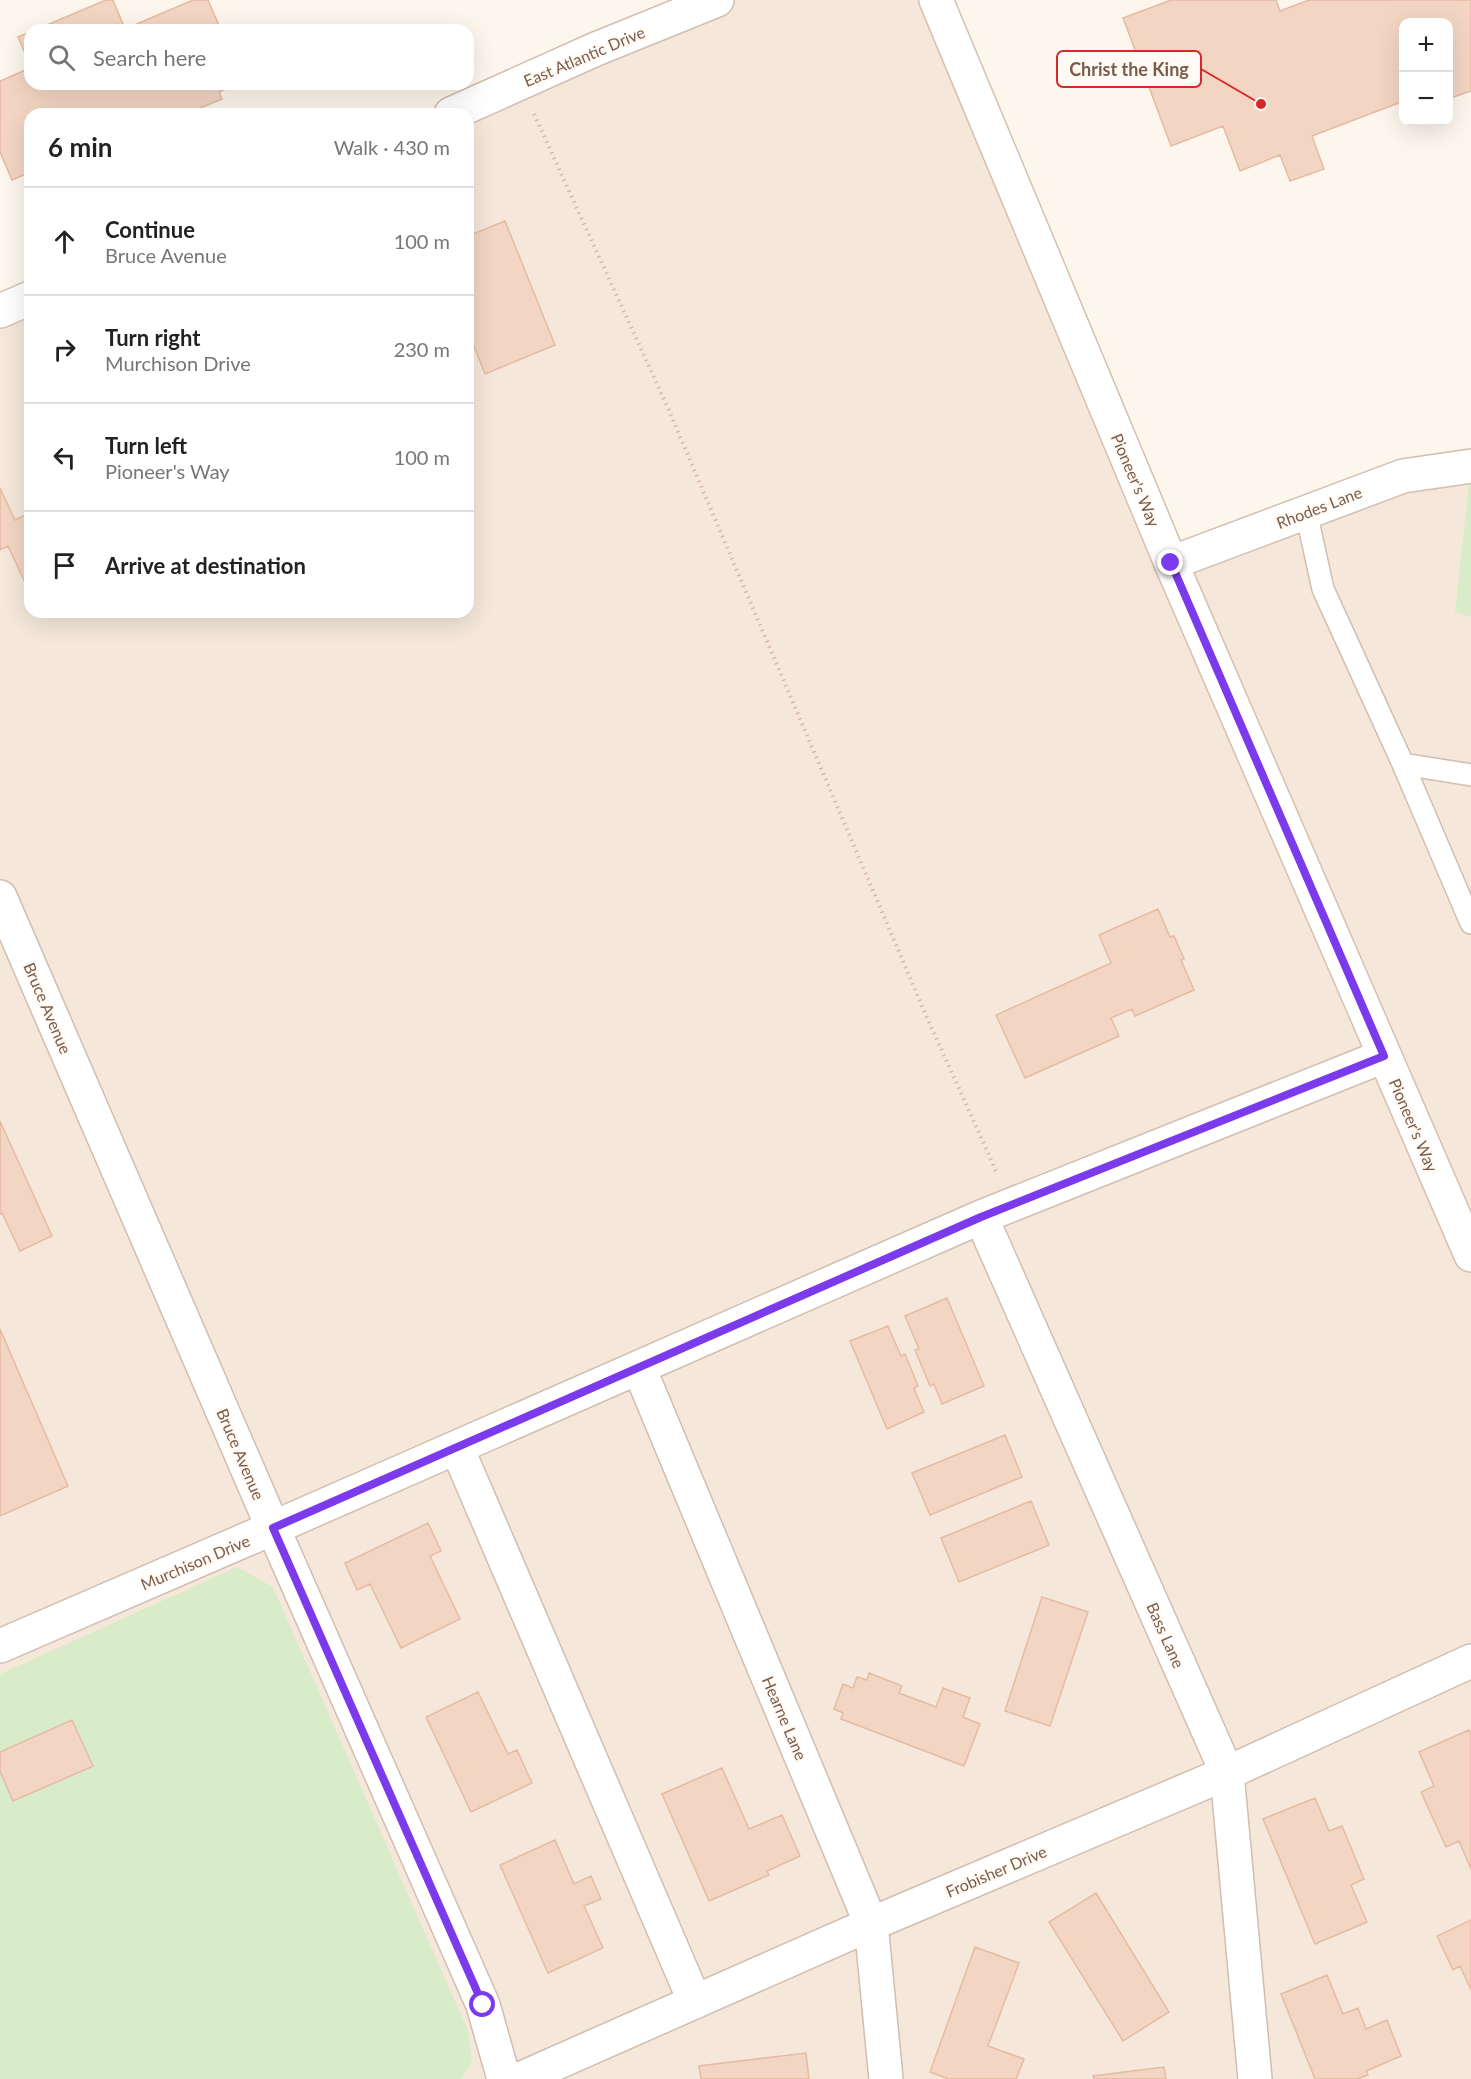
<!DOCTYPE html>
<html lang="en">
<head>
<meta charset="utf-8">
<style>
	:root { --surface:#fff; --page:#f6f6f6; --text:#222; --muted:#767676; --line:#e0e0e0 }
	body { margin:0; font-family:Lato,sans-serif; background:var(--page); color:var(--text) }
	.controls { position:absolute; right:18px; top:18px; display:grid; overflow:hidden; border-radius:12px; box-shadow:0 6px 24px #0002 }
	.controls button { width:54px; height:54px; display:grid; place-items:center; padding:0; border:0; border-bottom:2px solid var(--line); background:var(--surface); color:var(--text); font:30px sans-serif }
	.stop { position:absolute; width:18px; height:18px; margin:-14px; border:4px solid #7c3aed; border-radius:50%; background:#fff }
	.stop.end { background:#7c3aed; border-color:#fff; box-shadow:0 2px 6px #0008 }
	.list { margin:0; padding:0; list-style:none }
	h2 { display:flex; justify-content:space-between; align-items:center; height:78px; margin:0; padding:0 24px; font-size:26px }
	h2 small { font-size:20px; font-weight:400; color:var(--muted) }
	.list li { display:grid; grid-template-columns:39px 1fr auto; gap:18px; align-items:center; box-sizing:border-box; height:108px; padding:0 24px; border-top:2px solid var(--line) }
	.list b { display:block; font-size:22px; white-space:nowrap }
	.list p { margin:0; font-size:20px; white-space:nowrap; color:var(--muted) }
	.list em { font-size:20px; font-style:normal; color:var(--muted) }
	.icon { flex:none; width:33px; height:33px; fill:none; stroke:currentColor; stroke-width:2; stroke-linecap:round; stroke-linejoin:round }
	.map { position:relative; flex:none; width:1471px; height:2079px; overflow:hidden }
	.search { position:absolute; background:var(--surface); box-shadow:0 6px 24px #0002; left:24px; top:24px; width:450px; height:66px; display:flex; align-items:center; gap:15px; box-sizing:border-box; padding:0 21px; border-radius:18px; color:var(--muted); font-size:22px }
	.panel { position:absolute; background:var(--surface); box-shadow:0 6px 24px #0002; left:24px; top:108px; width:450px; height:510px; border-radius:18px }
	.map>svg:first-child { display:block }
	.residential { fill:#f5e8da }
	.green { fill:#d8ecc9 }
	.building { fill:#f3d5c3; stroke:#e6bba3; stroke-width:1.5 }
	.lines { fill:none; stroke-linecap:round; stroke-linejoin:round }
	.lane-casing { stroke:#d1beb0; stroke-width:24 }
	.street-casing { stroke:#d1beb0; stroke-width:36 }
	.secondary-casing { stroke:#d6c0b0; stroke-width:36 }
	.path { stroke:#d9b8a5; stroke-width:4; stroke-dasharray:1.5 4.5; stroke-linecap:butt }
	.lane { stroke:#fff; stroke-width:21 }
	.street { stroke:#fff; stroke-width:33 }
	.secondary { stroke:#fff; stroke-width:33 }
	.route { stroke:#7c3aed; stroke-width:8 }
	.labels { text-anchor:middle; dominant-baseline:central; stroke-width:4.5; stroke-linejoin:round; paint-order:stroke }
	.street-label { font-size:16px; fill:#7a5c4d; stroke:#fffaf3 }
	.leader { fill:none; stroke:#d62828; stroke-width:2 }
	.callout-dot { fill:#d62828; stroke:#fffaf3; stroke-width:2 }
	.callout { fill:#fffaf3; stroke:#d62828; stroke-width:2 }
	.callout-label { font-size:18px; text-anchor:middle; font-weight:bold; fill:#7a5c4d }
</style>
</head>
<body>
<div class="map">
<svg width="1471" height="2079" viewBox="0 0 1471 2079">
	<rect width="100%" height="100%" fill="#fdf6ec"/>
	<path class="residential" d="M 717,0 L 936,0 L 1171,563 L 1471,466 L 1471,2079 L 0,2079 L 0,311 L 30,298 L 30,612 L 468,612 L 468,114 Z"/>
	<path class="green" d="M 1469,484 L 1471,484 L 1471,617 L 1455,612 Z
		M 237,1567 L 273,1587 L 468,2031 L 472,2060 L 462,2079 L 0,2079 L 0,1674 Z"/>
	<path class="building" d="M 106,0 L 113,0 L 125,29 L 193,0 L 208,0 L 221,30 L 35,30 Z
		M 1171,0 L 1276,0 L 1280,11 L 1309,0 L 1471,0 L 1471,91 L 1448,99 L 1448,22 L 1404,22 L 1404,101 L 1312,136 L 1324,169 L 1290,181 L 1280,155 L 1240,171 L 1223,126 L 1171,146 L 1123,18 Z
		M 30,32 L 30,65 L 18,37 Z
		M 30,68 L 30,84 L 237,84 L 219,92 L 222,99 L 186,114 L 30,114 L 30,177 L 28,173 L 12,180 L 0,152 L 0,81 Z
		M 505,221 L 555,345 L 485,374 L 468,331 L 468,236 Z
		M 0,488 L 15,520 L 30,513 L 30,593 L 8,546 L 0,550 Z
		M 1158,909 L 1170,937 L 1174,936 L 1184,959 L 1181,960 L 1194,990 L 1135,1016 L 1132,1009 L 1111,1018 L 1119,1036 L 1025,1078 L 996,1015 L 1111,963 L 1099,935 Z
		M 0,1121 L 52,1236 L 20,1251 L 2,1213 L 0,1214 Z
		M 947,1298 L 984,1386 L 942,1404 L 934,1384 L 930,1386 L 915,1350 L 919,1349 L 905,1316 Z
		M 888,1326 L 901,1356 L 905,1354 L 918,1386 L 914,1388 L 924,1412 L 887,1429 L 850,1341 Z
		M 0,1329 L 68,1486 L 0,1516 Z
		M 1005,1435 L 1022,1477 L 930,1515 L 912,1473 Z
		M 1031,1501 L 1049,1545 L 959,1582 L 941,1538 Z
		M 428,1523 L 441,1551 L 430,1556 L 460,1619 L 401,1648 L 370,1584 L 357,1590 L 345,1563 Z
		M 1042,1597 L 1088,1612 L 1050,1726 L 1005,1711 Z
		M 869,1673 L 902,1686 L 899,1693 L 936,1707 L 943,1688 L 970,1698 L 963,1717 L 980,1724 L 964,1766 L 841,1719 L 843,1713 L 834,1709 L 843,1684 L 853,1688 L 857,1677 L 867,1680 Z
		M 478,1692 L 508,1754 L 517,1750 L 532,1783 L 471,1812 L 426,1717 Z
		M 72,1720 L 93,1766 L 13,1801 L 0,1771 L 0,1752 Z
		M 1469,1730 L 1471,1734 L 1471,1869 L 1459,1841 L 1446,1847 L 1421,1792 L 1434,1786 L 1419,1752 Z
		M 722,1768 L 749,1829 L 782,1815 L 800,1856 L 767,1871 L 769,1875 L 709,1901 L 662,1794 Z
		M 1315,1798 L 1329,1831 L 1342,1826 L 1364,1879 L 1351,1885 L 1367,1922 L 1315,1944 L 1263,1819 Z
		M 555,1840 L 574,1884 L 591,1876 L 601,1899 L 584,1906 L 603,1948 L 548,1973 L 500,1865 Z
		M 1096,1893 L 1169,2012 L 1123,2041 L 1049,1922 Z
		M 1471,1920 L 1471,1990 L 1460,1966 L 1453,1970 L 1437,1936 Z
		M 975,1947 L 1019,1963 L 988,2046 L 1024,2059 L 1016,2079 L 949,2079 L 930,2072 Z
		M 1327,1975 L 1343,2014 L 1358,2008 L 1366,2029 L 1387,2020 L 1401,2056 L 1366,2071 L 1368,2075 L 1357,2079 L 1315,2079 L 1281,1994 Z
		M 806,2053 L 809,2079 L 701,2079 L 699,2066 Z
		M 1164,2067 L 1166,2079 L 1094,2079 L 1093,2076 Z"/>
	<g class="lines">
		<defs>
			<path id="lane" d="M 1306,512 L 1323,589 L 1403,764 L 1471,923
				M 1403,764 L 1471,775"/>
			<path id="street" d="M 451,114 L 596,49 L 717,0
				M 0,311 L 30,298
				M 1171,563 L 1403,476 L 1471,466
				M 0,897 L 273,1528 L 483,2005 L 504,2079
				M 981,1217 L 1227,1773 L 1255,2079
				M 639,1368 L 871,1924 L 886,2079
				M 457,1448 L 695,2002
				M 0,1646 L 273,1528 L 981,1217 L 1384,1056
				M 520,2079 L 871,1924 L 1227,1773 L 1471,1661"/>
			<path id="secondary" d="M 936,0 L 1171,563 L 1471,1255"/>
		</defs>
		<use href="#lane" class="lane-casing"/>
		<use href="#street" class="street-casing"/>
		<use href="#secondary" class="secondary-casing"/>
		<path class="path" d="M 534,114 L 667,406 L 925,1013 L 997,1173"/>
		<use href="#lane" class="lane"/>
		<use href="#street" class="street"/>
		<use href="#secondary" class="secondary"/>
	</g>
	<g class="lines">
		<path class="route" d="M 483,2005 L 273,1528 L 981,1217 L 1384,1056 L 1171,563"/>
	</g>
	<g class="labels">
		<g class="street-label">
			<text transform="translate(584 56) rotate(-23)">East Atlantic Drive</text>
			<text transform="translate(1136 480) rotate(67)">Pioneer's Way</text>
			<text transform="translate(1319 507) rotate(-21)">Rhodes Lane</text>
			<text transform="translate(48 1008) rotate(67)">Bruce Avenue</text>
			<text transform="translate(1414 1125) rotate(67)">Pioneer's Way</text>
			<text transform="translate(241 1454) rotate(67)">Bruce Avenue</text>
			<text transform="translate(195 1562) rotate(-23)">Murchison Drive</text>
			<text transform="translate(1166 1635) rotate(66)">Bass Lane</text>
			<text transform="translate(785 1718) rotate(67)">Hearne Lane</text>
			<text transform="translate(996 1871) rotate(-23)">Frobisher Drive</text>
		</g>
	</g>
	<path class="leader" d="M1261 104L1201 69"/>
	<circle class="callout-dot" cx="1261" cy="104" r="6"/>
	<rect class="callout" x="1057" y="51" width="144" height="36" rx="6"/>
	<g class="callout-label">
		<text x="1129" y="76">Christ the King</text>
	</g>
</svg>
<div class="controls">
<button>+</button>
<button>−</button>
</div>
<div class="stop" style="left:483px;top:2005px"></div>
<div class="stop end" style="left:1171px;top:563px"></div>
<div class="search"><svg class="icon" aria-label="search" viewBox="0 0 24 24"><circle cx="10" cy="10" r="6"/><path d="M15 15l6 6"/></svg>Search here</div>
<section class="panel">
<h2>6 min<small>Walk · 430 m</small></h2>
<ul class="list">
<li><svg class="icon" aria-label="ahead" viewBox="0 0 24 24"><path d="M12 20V5M6 11l6-6 6 6"/></svg><div><b>Continue</b><p>Bruce Avenue</p></div><em>100 m</em></li>
<li><svg class="icon" aria-label="right" viewBox="0 0 24 24"><path d="M7 20v-9h11M14 6l5 5-5 5"/></svg><div><b>Turn right</b><p>Murchison Drive</p></div><em>230 m</em></li>
<li><svg class="icon" aria-label="left" viewBox="0 0 24 24"><path d="M17 20v-9H6M10 6l-5 5 5 5"/></svg><div><b>Turn left</b><p>Pioneer's Way</p></div><em>100 m</em></li>
<li><svg class="icon" aria-label="arrive" viewBox="0 0 24 24"><path d="M6 21V4h12l-3 4 3 4H6"/></svg><div><b>Arrive at destination</b></div></li>
</ul>
</section>
</div>
</body>
</html>
